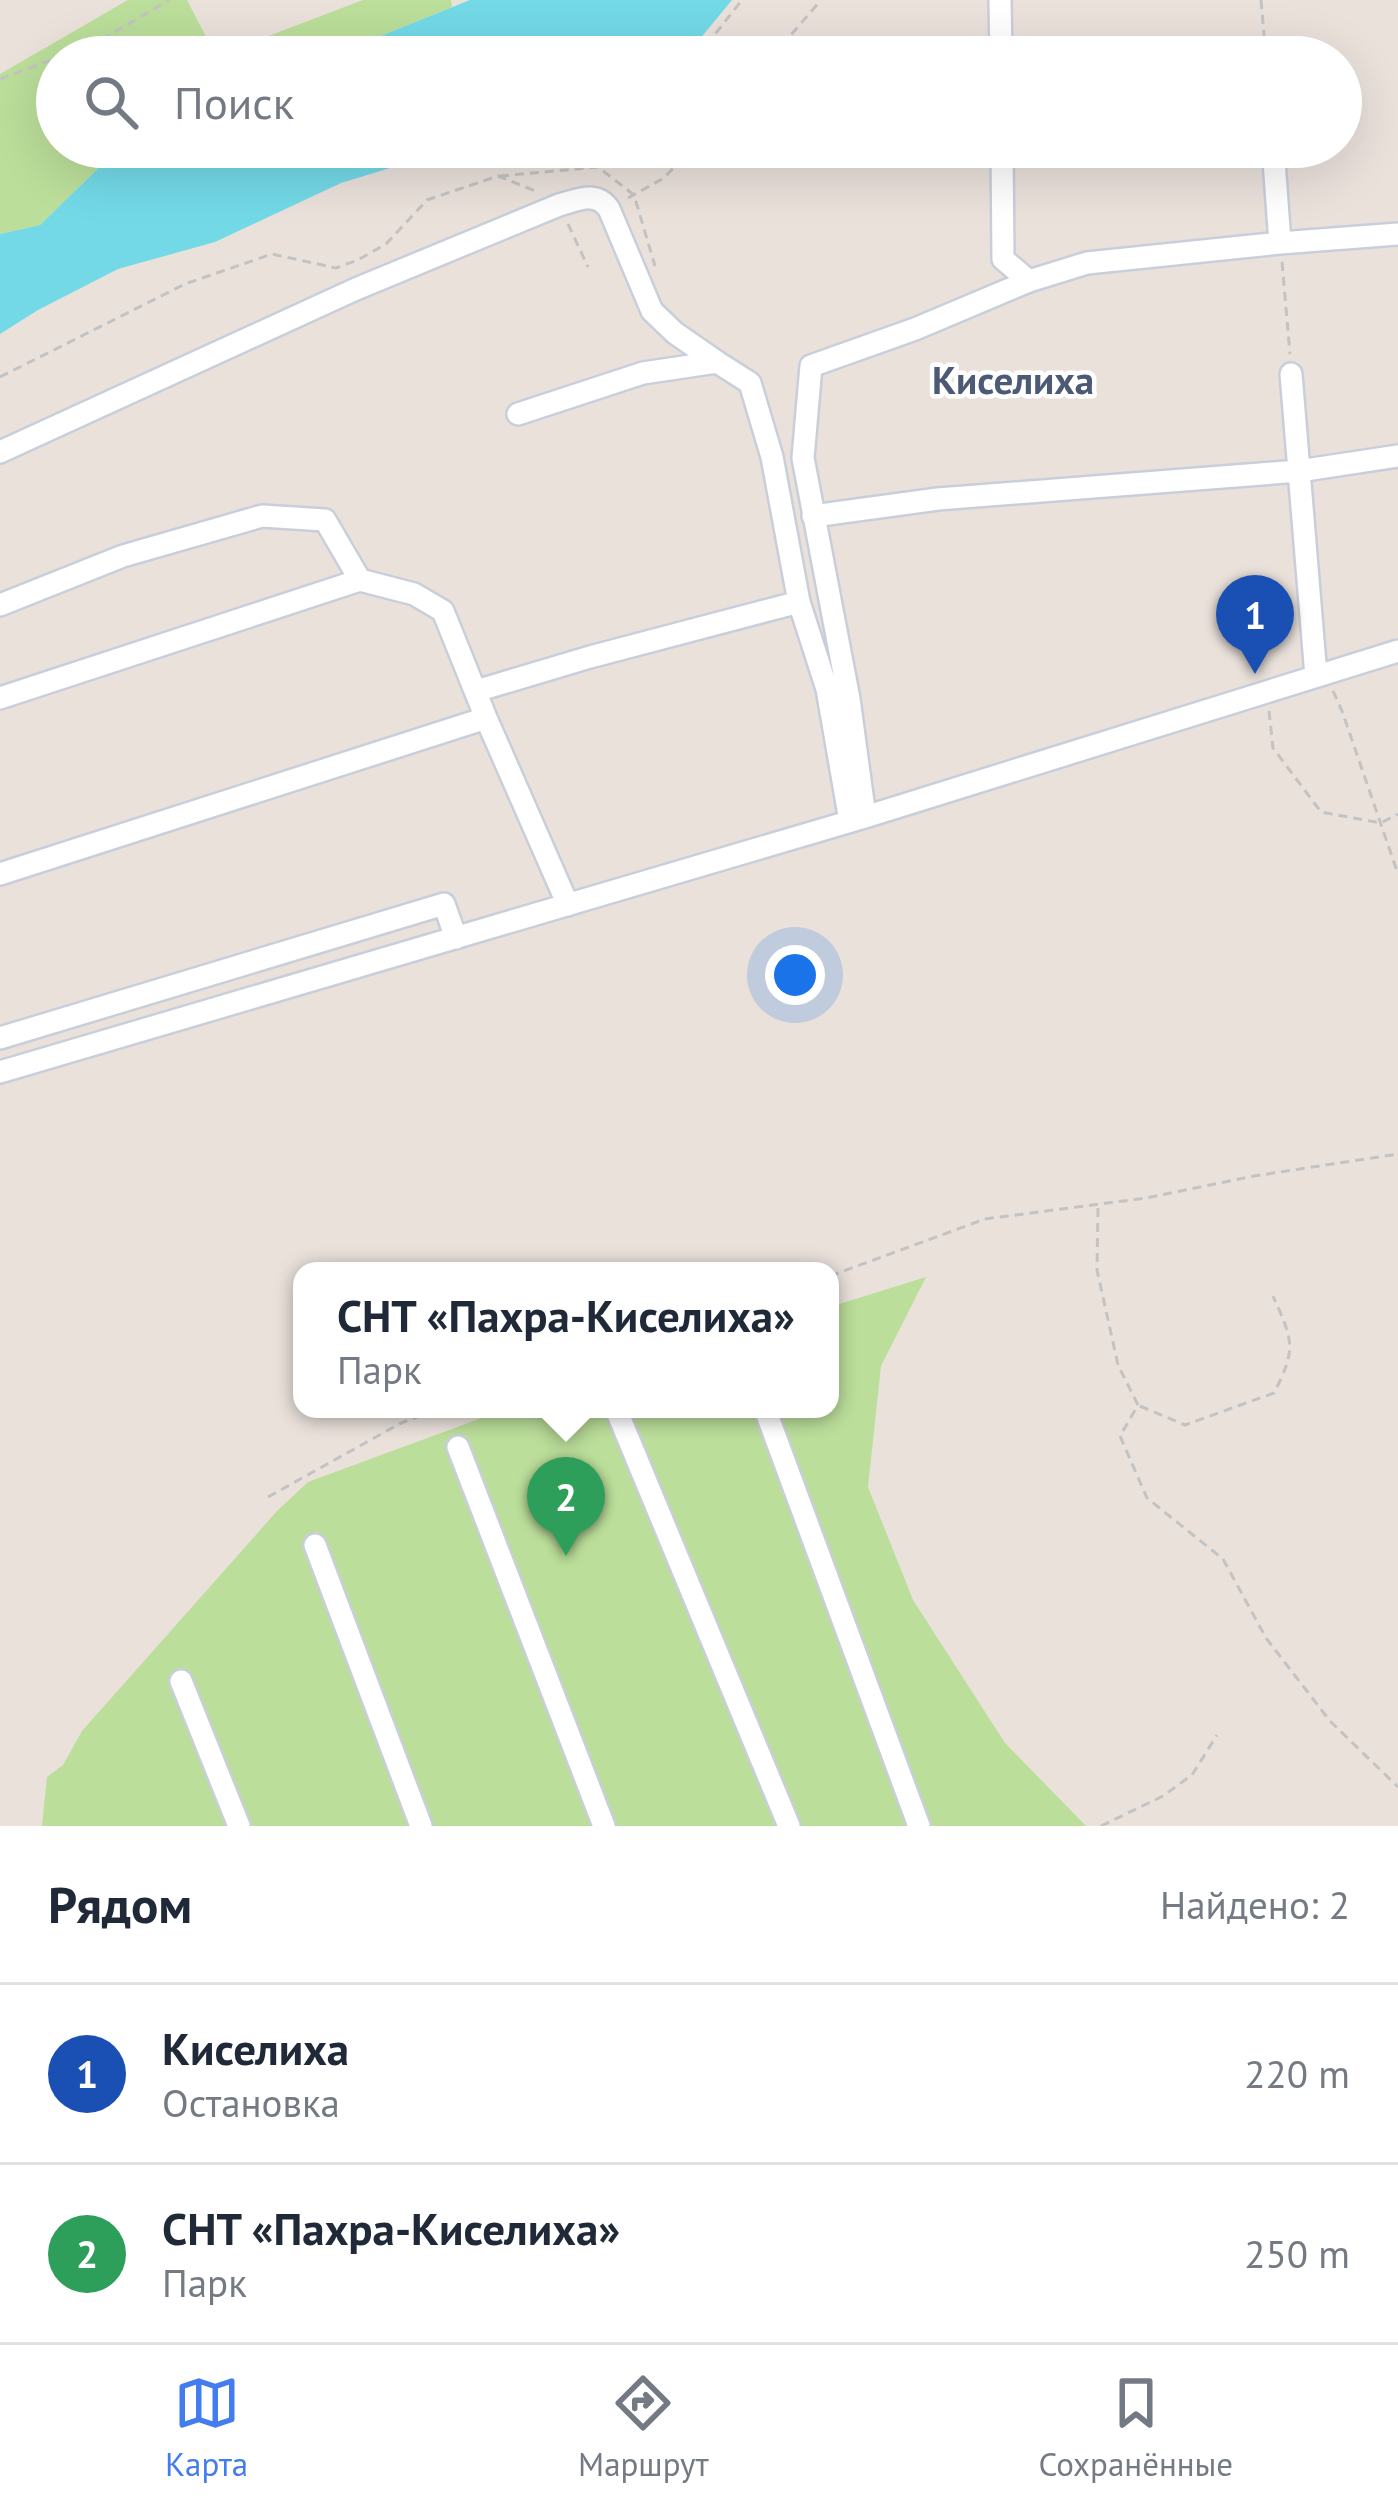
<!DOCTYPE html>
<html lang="ru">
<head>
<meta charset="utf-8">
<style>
	:root { --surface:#fff; --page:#f6f6f7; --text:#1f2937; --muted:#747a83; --line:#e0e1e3; --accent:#437cef }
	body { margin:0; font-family:"PT Sans",sans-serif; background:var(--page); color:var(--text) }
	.you { position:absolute; left:795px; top:975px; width:42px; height:42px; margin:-30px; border:9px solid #fff; border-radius:50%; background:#1a73e8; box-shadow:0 0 0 18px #1a73e833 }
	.badge { display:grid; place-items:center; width:78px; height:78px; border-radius:50%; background:var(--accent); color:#fff; font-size:39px; font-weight:700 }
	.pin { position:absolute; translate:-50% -99px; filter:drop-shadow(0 3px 6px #0008) }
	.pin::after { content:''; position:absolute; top:63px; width:42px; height:36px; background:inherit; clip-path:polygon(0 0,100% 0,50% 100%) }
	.popup { position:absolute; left:293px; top:1262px; width:546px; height:156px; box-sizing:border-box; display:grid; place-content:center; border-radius:24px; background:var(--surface); filter:drop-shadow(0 3px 9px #0005); font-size:39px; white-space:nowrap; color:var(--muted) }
	.popup b { font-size:45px; color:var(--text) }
	.popup::after { content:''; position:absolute; left:50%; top:100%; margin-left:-24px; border:24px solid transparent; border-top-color:var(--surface) }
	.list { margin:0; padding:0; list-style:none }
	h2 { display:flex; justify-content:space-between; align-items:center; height:156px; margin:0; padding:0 48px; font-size:51px }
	h2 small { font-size:39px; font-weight:400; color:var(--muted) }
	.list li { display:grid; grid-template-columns:78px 1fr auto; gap:36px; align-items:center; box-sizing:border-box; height:180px; padding:0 48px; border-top:3px solid var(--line) }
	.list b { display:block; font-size:45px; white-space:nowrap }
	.list p { margin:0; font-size:39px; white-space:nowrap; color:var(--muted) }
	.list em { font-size:39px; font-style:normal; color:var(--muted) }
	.icon { flex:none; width:66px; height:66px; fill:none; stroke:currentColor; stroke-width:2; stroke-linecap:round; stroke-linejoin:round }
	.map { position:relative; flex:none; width:1398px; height:1826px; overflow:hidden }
	.search { position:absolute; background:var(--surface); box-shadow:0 12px 48px #0002; left:36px; right:36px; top:36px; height:132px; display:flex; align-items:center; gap:30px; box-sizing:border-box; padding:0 42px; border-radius:66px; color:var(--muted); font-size:45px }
	.sheet { height:516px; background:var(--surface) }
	nav { display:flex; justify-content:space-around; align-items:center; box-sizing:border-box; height:168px; border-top:3px solid var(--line); background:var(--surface); font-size:33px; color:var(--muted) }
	nav a { display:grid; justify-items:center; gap:6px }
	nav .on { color:var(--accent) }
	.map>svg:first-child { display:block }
	.green { fill:#bbde9a }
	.water { fill:#73d9e7 }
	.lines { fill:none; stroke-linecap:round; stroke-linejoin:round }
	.minor-casing { stroke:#c9cfda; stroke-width:26 }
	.path { stroke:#c3c3c3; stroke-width:3; stroke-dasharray:9 6; stroke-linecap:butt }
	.minor { stroke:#fff; stroke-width:21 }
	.labels { text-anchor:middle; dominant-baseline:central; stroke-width:9; stroke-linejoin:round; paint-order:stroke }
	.quarter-label { font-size:39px; font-weight:bold; fill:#4c5a76; stroke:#fff }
</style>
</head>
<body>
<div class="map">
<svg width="1398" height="1826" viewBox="0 0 1398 1826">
	<rect width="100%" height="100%" fill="#eae1db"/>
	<path class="green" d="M 128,0 L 187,0 L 216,56 L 363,0 L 451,0 L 452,7 L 328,57 L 57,57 L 57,147 L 120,147 L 40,225 L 0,234 L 0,74 Z
		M 926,1277 L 881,1366 L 868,1487 L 913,1600 L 1005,1743 L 1086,1826 L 42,1826 L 47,1777 L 63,1765 L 82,1731 L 277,1511 L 308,1482 L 506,1409 L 830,1409 L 830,1307 Z"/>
	<path class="water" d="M 470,0 L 732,0 L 694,46 L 675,57 L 328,57 Z
		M 120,147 L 459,147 L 341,183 L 215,242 L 118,269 L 38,310 L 0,334 L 0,234 L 40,225 Z"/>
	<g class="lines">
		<defs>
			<path id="minor" d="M 1000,0 L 1001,57
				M 1002,147 L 1003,259 L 1029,281
				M 1273,147 L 1280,243
				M 1291,374 L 1316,676
				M 518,414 L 643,373 L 717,362 L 750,383 L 772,457 L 799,602 L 827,689 L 850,821
				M 0,452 L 356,289 L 559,205 C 578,200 596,190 609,209 L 652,311 L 675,333 L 717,362
				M 813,516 L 938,499 L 1299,471 L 1398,456
				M 0,605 L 123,556 L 262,516 L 325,520 L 360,580
				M 476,691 L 590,657 L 799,602
				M 0,698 L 360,580 L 414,594 L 443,611 L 486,718
				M 865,817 L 849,699 L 803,458 L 811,366 L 915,329 L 1029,281 L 1087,263 L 1280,243 L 1398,234
				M 0,874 L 486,718 L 568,905
				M 0,1038 L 444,904 L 456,938
				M 0,1072 L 865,817 L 1398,651
				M 616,1409 L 789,1826
				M 765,1409 L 919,1826
				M 458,1447 L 604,1826
				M 315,1545 L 421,1826
				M 181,1681 L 239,1826"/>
		</defs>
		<use href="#minor" class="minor-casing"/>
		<path class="path" d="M 1261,0 L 1266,57
			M 60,57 L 106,37 L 169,0
			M 697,57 L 742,0
			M 772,57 L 821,0
			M 0,79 L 57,58
			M 598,167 L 618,147
			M 500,176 L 598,167 L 634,195 L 655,266
			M 628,198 L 664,178 L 693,147
			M 568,224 L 588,267
			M 1282,262 L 1290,354
			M 0,377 L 185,284 L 272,254 L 336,268 L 358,260 L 386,244 L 427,200 L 498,176 L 538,192
			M 1333,691 L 1342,711 L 1398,874
			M 1269,711 L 1273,748 L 1321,812 L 1381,823 L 1398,814
			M 1098,1208 L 1097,1270 L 1118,1365 L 1138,1405 L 1120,1436 L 1147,1498 L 1223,1559 L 1266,1638 L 1330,1721 L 1398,1787
			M 830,1276 L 985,1219 L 1146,1198 L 1254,1176 L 1398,1154
			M 1140,1406 L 1185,1425 L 1274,1393 C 1297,1348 1293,1341 1273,1296
			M 268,1497 L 401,1423 L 439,1409
			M 1101,1826 L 1163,1796 L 1192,1775 L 1217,1735"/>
		<use href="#minor" class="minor"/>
	</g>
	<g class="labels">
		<g class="quarter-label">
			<text x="1013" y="379">Киселиха</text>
		</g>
	</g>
</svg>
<div class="you"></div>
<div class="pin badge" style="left:1255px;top:674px;background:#1a4fb4">1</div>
<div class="pin badge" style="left:566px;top:1556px;background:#2e9e5b">2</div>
<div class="popup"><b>СНТ «Пахра-Киселиха»</b>Парк</div>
<div class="search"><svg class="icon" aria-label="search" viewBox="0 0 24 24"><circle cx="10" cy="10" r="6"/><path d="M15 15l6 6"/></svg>Поиск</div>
</div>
<section class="sheet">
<h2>Рядом<small>Найдено: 2</small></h2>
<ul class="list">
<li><span class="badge" style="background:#1a4fb4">1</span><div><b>Киселиха</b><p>Остановка</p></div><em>220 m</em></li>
<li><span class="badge" style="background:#2e9e5b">2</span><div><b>СНТ «Пахра-Киселиха»</b><p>Парк</p></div><em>250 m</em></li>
</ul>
</section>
<nav>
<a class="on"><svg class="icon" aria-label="map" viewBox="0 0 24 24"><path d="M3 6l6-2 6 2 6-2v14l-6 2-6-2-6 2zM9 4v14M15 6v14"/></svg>Карта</a>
<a><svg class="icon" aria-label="directions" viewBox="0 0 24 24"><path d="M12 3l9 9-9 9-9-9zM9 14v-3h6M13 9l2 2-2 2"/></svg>Маршрут</a>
<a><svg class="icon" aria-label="saved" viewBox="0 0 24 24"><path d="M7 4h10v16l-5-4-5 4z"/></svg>Сохранённые</a>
</nav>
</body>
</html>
